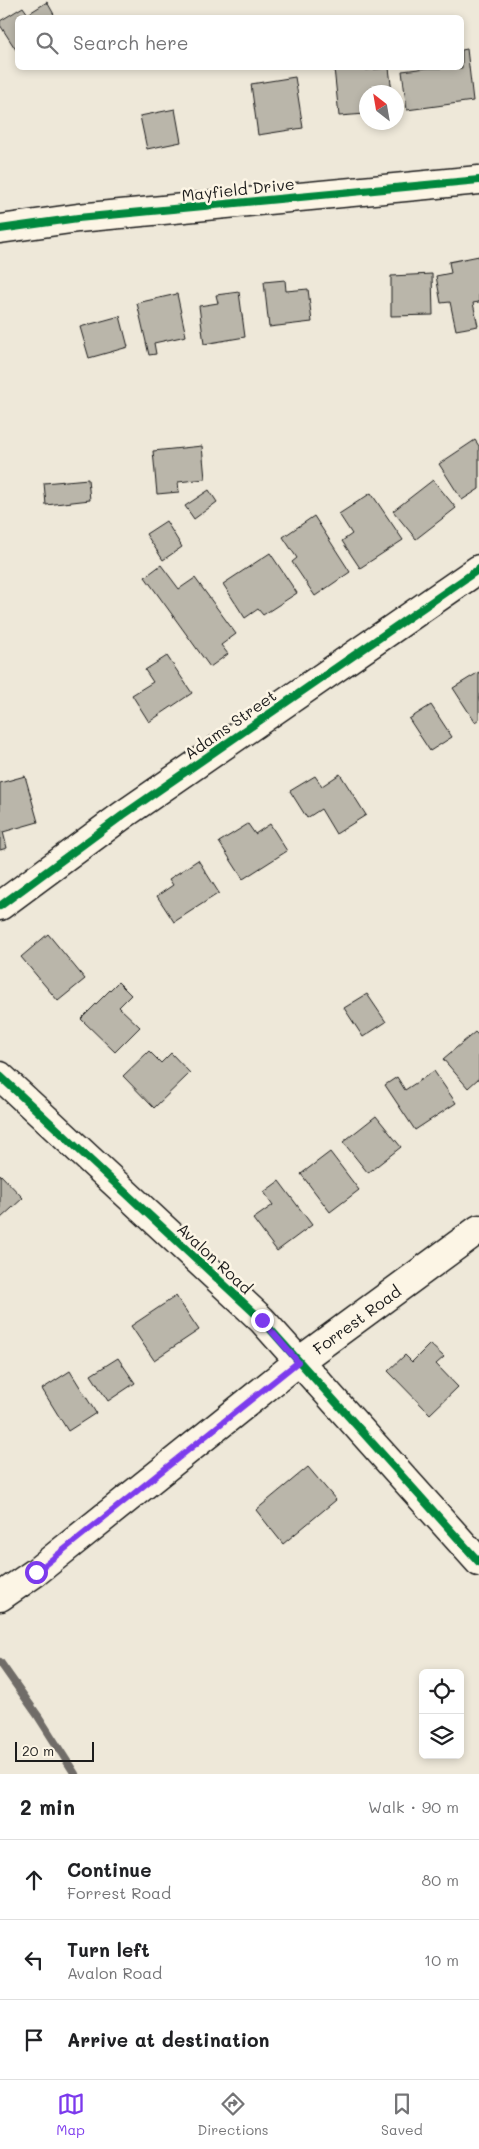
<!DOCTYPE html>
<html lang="en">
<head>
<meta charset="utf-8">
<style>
	:root { --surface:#fff; --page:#f2f2f2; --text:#202124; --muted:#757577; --line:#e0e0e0; --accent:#7c3aed }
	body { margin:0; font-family:Mali,sans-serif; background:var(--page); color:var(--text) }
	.controls { position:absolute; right:15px; bottom:15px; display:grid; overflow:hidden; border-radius:8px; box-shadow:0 2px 8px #0003 }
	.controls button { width:45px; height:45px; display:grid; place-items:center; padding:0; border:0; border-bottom:1px solid var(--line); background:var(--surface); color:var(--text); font:25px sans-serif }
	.compass { position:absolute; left:359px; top:85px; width:45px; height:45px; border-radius:50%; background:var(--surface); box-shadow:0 2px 8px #0003; rotate:329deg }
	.scale { position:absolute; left:15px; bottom:12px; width:79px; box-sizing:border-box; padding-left:5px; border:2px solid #1c1c1c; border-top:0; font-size:14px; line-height:18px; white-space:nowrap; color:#1c1c1c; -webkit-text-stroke:4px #fcf5e5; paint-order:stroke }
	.stop { position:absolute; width:15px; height:15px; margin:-11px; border:4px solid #7c3aed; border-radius:50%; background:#fff }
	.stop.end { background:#7c3aed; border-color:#fff; box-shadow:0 1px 5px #0008 }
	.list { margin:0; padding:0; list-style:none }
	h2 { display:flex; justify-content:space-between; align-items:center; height:65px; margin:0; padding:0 20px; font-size:21px }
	h2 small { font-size:16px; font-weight:400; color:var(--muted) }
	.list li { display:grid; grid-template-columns:32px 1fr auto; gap:15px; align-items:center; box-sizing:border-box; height:80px; padding:0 20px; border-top:1px solid var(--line) }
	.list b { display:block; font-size:19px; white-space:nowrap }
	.list p { margin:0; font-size:16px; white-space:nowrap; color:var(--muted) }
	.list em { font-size:16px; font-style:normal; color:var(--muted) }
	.icon { flex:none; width:28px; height:28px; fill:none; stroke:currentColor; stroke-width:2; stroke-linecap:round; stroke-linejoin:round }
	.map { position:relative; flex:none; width:479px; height:1774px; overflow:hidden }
	.search { position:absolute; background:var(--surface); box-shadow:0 2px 8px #0003; left:15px; right:15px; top:15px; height:55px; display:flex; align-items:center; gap:12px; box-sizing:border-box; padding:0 18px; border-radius:8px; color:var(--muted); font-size:19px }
	.sheet { height:305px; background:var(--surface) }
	nav { display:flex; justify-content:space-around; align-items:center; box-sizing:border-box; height:70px; border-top:1px solid var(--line); background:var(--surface); font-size:14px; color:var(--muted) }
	nav a { display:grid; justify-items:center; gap:2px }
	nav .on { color:var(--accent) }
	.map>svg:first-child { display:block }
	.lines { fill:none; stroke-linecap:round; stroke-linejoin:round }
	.stream { stroke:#6f6c67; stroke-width:8 }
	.building { fill:#bab6aa; stroke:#1c1c1c }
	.minor-casing { stroke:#1c1c1c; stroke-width:31 }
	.major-casing { stroke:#1c1c1c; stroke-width:31 }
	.minor { stroke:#fcf5e5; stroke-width:28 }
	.major { stroke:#fcf5e5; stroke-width:28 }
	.cycleway-casing { stroke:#fcf5e5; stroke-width:11 }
	.cycleway { stroke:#00873e; stroke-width:8 }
	.route { stroke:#7c3aed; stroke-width:6 }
	.labels { text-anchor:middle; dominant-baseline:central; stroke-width:5; stroke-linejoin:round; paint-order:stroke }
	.street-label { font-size:16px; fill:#1c1c1c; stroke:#fcf5e5 }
</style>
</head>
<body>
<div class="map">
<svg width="479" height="1774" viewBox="0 0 479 1774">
	<rect width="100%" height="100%" fill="#eee8d9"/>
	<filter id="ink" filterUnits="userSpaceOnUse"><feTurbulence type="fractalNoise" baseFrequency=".02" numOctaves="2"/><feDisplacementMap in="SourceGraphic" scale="10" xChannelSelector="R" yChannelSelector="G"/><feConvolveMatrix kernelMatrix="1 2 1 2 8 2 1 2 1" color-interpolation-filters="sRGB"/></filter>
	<g filter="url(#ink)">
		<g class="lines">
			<path class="stream" d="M 0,1662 L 38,1716 L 75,1774"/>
		</g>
		<path class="building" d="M 47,2 L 56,18 L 18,18 L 18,53 L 0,25 L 0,21 L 23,7 L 28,14 Z
			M 467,49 L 473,101 L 407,110 L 402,71 L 427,68 L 462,68 L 462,50 Z
			M 334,68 L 366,68 L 366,70 L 389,68 L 392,92 L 366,92 L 366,114 L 339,116 Z
			M 295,77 L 303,128 L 258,135 L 251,84 Z
			M 175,109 L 181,142 L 147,149 L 140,116 Z
			M 479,256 L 479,302 L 473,303 L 478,326 L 456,330 L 450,302 L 441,303 L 436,276 L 451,273 L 449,262 Z
			M 432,274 L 433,315 L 391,316 L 391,276 Z
			M 285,280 L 286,291 L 308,289 L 312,322 L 269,327 L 264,282 Z
			M 239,292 L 245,337 L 204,344 L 199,306 L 218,303 L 216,295 Z
			M 177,294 L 186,336 L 154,343 L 156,354 L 149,355 L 137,303 Z
			M 120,316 L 128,347 L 89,358 L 80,327 Z
			M 475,440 L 479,446 L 479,489 L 462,500 L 439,464 Z
			M 202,446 L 205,479 L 178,482 L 179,492 L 157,494 L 153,451 Z
			M 88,479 L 90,500 L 46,505 L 44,483 Z
			M 433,480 L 456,508 L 416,539 L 393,511 Z
			M 209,490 L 217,502 L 194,519 L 185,506 Z
			M 371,493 L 403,540 L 360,568 L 342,541 L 352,534 L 339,514 Z
			M 314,516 L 350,572 L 315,596 L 292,562 L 297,558 L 283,537 Z
			M 166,521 L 182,547 L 163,560 L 146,534 Z
			M 270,553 L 297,593 L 263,615 L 258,609 L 245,618 L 223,584 Z
			M 161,565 L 179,589 L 195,578 L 236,634 L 221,645 L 228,654 L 210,667 L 145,577 Z
			M 167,656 L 192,693 L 149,722 L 132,695 L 153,682 L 145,670 Z
			M 479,672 L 479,719 L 475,722 L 453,688 Z
			M 431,705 L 452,737 L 430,751 L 409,719 Z
			M 340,774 L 366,815 L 336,834 L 321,809 L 307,818 L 290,791 L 315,776 L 322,786 Z
			M 25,776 L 38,822 L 3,832 L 7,848 L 0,850 L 0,783 Z
			M 248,824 L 255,834 L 270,824 L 287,851 L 243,879 L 219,842 Z
			M 198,860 L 219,893 L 174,922 L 157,896 L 173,885 L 169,879 Z
			M 48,934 L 85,979 L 58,1001 L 21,957 Z
			M 118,982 L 131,995 L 119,1007 L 140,1027 L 115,1052 L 81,1019 Z
			M 367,994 L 386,1022 L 363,1037 L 344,1008 Z
			M 475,1032 L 479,1036 L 479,1078 L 468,1088 L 443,1059 Z
			M 149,1051 L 161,1063 L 171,1053 L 190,1073 L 154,1108 L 123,1076 Z
			M 434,1071 L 456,1103 L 415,1130 L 385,1085 L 397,1077 L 405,1090 Z
			M 376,1116 L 401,1147 L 368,1173 L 343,1142 Z
			M 330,1152 L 359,1190 L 330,1212 L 301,1174 Z
			M 0,1174 L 23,1198 L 1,1218 L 0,1218 Z
			M 279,1181 L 312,1225 L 277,1251 L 253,1219 L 273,1205 L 264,1192 Z
			M 176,1296 L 199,1330 L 154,1360 L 131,1326 Z
			M 430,1344 L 444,1357 L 436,1364 L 458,1387 L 430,1414 L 388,1371 L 405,1355 L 412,1362 Z
			M 118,1358 L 135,1383 L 108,1401 L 91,1375 Z
			M 70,1371 L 96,1413 L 68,1431 L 42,1389 Z
			M 308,1467 L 336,1500 L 283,1544 L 256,1510 Z"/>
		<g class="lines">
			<defs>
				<path id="minor" d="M 0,229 L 78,218 L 479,180
					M 0,906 L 123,815 L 479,569
					M 0,1076 L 262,1320 L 479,1562"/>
				<g id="major">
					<path id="s1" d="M 0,1597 L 36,1572 L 298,1362 L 479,1229"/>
				</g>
			</defs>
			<use href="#minor" class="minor-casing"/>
			<use href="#major" class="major-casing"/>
			<use href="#minor" class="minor"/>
			<use href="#major" class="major"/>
			<defs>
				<path id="cycleway" d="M 0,229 L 78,218 L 479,180
					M 0,906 L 123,815 L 479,569
					M 0,1076 L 262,1320 L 479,1562"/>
			</defs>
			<use href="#cycleway" class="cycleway-casing"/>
			<use href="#cycleway" class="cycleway"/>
		</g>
	</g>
	<g class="lines" filter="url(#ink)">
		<path class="route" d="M 36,1572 L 298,1362 L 262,1320"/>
	</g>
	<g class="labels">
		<g class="street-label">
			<text transform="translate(238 189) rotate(-6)">Mayfield Drive</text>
			<text transform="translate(230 724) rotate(-35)">Adams Street</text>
			<text transform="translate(215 1258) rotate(43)">Avalon Road</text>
			<text stroke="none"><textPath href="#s1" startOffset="452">Forrest Road</textPath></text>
		</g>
	</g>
</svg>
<div class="controls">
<button><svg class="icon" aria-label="locate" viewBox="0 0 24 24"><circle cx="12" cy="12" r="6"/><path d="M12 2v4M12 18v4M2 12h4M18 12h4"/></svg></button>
<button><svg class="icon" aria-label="layers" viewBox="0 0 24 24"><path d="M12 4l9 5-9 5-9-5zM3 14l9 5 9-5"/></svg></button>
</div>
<svg class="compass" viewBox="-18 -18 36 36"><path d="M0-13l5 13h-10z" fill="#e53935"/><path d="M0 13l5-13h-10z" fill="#757577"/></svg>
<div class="scale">20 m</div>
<div class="stop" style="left:36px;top:1572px"></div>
<div class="stop end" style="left:262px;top:1320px"></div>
<div class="search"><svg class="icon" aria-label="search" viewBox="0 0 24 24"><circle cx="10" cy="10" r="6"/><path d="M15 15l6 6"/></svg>Search here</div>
</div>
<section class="sheet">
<h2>2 min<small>Walk · 90 m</small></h2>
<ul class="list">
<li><svg class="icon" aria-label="ahead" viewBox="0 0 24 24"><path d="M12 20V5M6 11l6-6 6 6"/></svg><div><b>Continue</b><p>Forrest Road</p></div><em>80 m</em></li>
<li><svg class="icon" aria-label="left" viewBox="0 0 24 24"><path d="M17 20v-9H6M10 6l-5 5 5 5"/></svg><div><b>Turn left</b><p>Avalon Road</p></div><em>10 m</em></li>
<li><svg class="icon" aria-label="arrive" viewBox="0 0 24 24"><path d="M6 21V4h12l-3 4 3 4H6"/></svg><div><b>Arrive at destination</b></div></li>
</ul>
</section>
<nav>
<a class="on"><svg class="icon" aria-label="map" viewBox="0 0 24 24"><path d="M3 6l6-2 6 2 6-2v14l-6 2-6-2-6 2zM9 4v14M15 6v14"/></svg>Map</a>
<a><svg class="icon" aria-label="directions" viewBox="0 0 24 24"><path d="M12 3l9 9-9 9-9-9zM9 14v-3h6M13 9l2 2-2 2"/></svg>Directions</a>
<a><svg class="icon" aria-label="saved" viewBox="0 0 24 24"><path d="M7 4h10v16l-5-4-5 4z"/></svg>Saved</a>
</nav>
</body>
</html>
